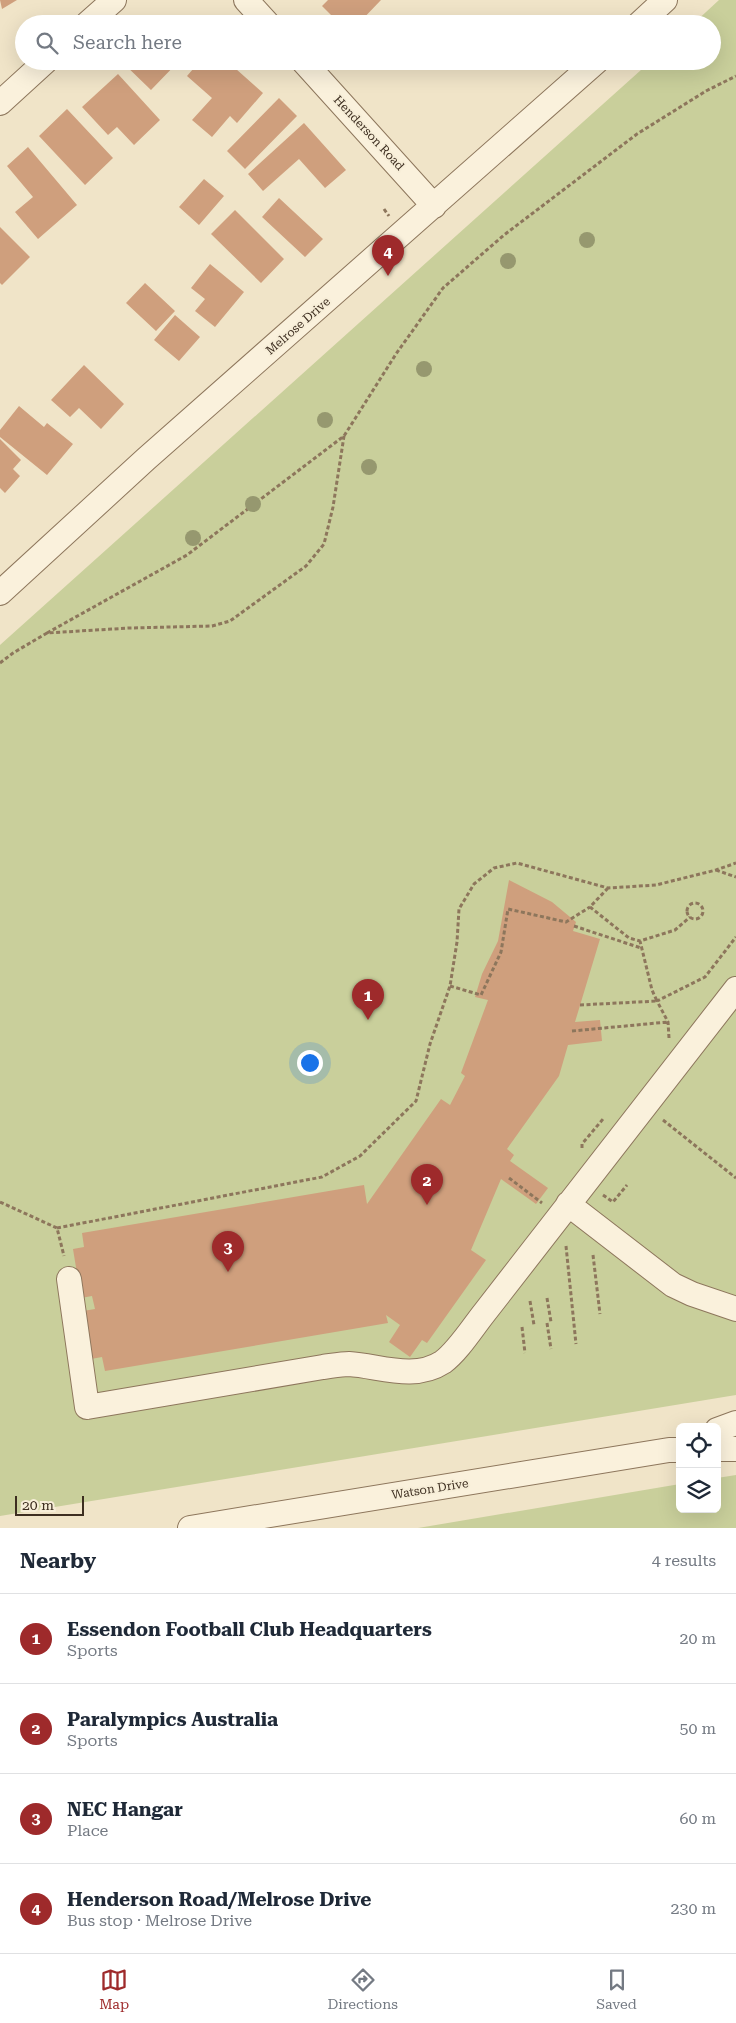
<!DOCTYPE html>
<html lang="en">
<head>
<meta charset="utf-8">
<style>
	:root { --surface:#fff; --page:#f2f2f3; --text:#1f2937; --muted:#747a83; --line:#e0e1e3; --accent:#9e2a2b }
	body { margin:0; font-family:"Roboto Serif",serif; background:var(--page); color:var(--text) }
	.controls { position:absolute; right:15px; bottom:15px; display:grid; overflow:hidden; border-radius:8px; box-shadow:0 5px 20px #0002 }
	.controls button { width:45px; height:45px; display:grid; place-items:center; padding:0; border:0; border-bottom:1px solid var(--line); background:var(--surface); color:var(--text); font:25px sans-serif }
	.scale { position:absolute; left:15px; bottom:12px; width:69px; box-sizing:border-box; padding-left:5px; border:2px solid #3d2e20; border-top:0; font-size:14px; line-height:18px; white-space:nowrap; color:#3d2e20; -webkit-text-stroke:4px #f7eed8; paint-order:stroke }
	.you { position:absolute; left:309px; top:1062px; width:18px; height:18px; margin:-12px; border:4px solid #fff; border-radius:50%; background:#1a73e8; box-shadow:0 0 0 8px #1a73e833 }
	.badge { display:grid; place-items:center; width:32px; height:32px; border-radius:50%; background:var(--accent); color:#fff; font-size:16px; font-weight:700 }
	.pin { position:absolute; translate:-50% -41px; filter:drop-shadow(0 1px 2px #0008) }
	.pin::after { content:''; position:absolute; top:26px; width:18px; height:15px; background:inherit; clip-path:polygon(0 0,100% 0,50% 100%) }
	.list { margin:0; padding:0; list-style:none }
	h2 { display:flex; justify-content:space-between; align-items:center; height:65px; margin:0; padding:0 20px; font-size:21px }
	h2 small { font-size:16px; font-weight:400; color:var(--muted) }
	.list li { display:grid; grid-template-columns:32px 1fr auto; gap:15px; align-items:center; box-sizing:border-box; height:90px; padding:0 20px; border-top:1px solid var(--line) }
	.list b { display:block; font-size:19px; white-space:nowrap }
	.list p { margin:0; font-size:16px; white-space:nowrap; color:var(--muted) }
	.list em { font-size:16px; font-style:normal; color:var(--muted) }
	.icon { flex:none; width:28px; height:28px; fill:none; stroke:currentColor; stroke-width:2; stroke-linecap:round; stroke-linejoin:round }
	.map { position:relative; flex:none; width:736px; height:1528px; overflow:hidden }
	.search { position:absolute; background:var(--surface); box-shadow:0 5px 20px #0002; left:15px; right:15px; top:15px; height:55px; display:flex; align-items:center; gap:12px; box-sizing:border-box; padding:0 18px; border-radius:28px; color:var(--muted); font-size:19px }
	.sheet { height:425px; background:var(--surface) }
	nav { display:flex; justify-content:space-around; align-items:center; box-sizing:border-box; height:70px; border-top:1px solid var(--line); background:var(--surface); font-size:14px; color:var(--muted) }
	nav a { display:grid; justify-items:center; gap:2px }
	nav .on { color:var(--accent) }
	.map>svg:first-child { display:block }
	.green { fill:#c9cf9b }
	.building { fill:#cf9f7d }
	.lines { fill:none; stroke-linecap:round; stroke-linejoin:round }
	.minor-casing { stroke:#8d765c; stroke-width:26 }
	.path { stroke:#8d765c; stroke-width:3; stroke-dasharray:4 2.5; stroke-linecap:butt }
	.minor { stroke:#faf1dc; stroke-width:24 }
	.tree { fill:#96986f }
	.labels { text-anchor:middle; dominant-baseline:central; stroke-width:4; stroke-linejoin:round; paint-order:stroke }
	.street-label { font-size:12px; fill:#3d2e20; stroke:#f7eed8 }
</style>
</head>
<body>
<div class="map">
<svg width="736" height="1528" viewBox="0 0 736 1528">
	<rect width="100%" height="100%" fill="#f0e4c8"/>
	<path class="green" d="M 719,0 L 736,0 L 736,1395 L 0,1516 L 0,645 L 651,61 L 712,61 L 712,24 L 693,24 Z
		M 736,1475 L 736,1528 L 418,1528 L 680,1484 L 680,1509 L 717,1509 L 717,1478 Z"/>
	<path class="building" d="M 0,0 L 17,0 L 2,9 Z
		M 328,0 L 381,0 L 358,24 L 340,24 L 322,6 Z
		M 121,61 L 179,61 L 151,90 Z
		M 200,61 L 243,61 L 236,69 L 263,93 L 237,123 L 230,116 L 212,137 L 192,120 L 212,98 L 187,76 Z
		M 118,74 L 160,120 L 134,145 L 117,127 L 108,135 L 82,107 Z
		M 279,98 L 297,116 L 245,169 L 227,151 Z
		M 67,109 L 113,158 L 85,185 L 39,136 Z
		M 304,123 L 346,170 L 325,188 L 299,159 L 263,191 L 248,174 Z
		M 28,147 L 77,205 L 38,239 L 15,212 L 33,197 L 7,166 Z
		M 204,179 L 224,196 L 199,225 L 179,207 Z
		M 279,198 L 323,239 L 305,257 L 262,217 Z
		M 235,210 L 284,259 L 261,283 L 211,234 Z
		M 0,227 L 30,257 L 2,285 L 0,283 Z
		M 210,264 L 244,292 L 215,327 L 195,311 L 205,299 L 191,288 Z
		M 145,283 L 175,311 L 156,331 L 126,303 Z
		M 175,315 L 200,337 L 179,361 L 154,340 Z
		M 84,365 L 124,404 L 101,429 L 79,408 L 70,417 L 51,400 Z
		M 19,406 L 44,427 L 47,423 L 73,444 L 47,475 L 0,437 L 0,430 Z
		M 0,439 L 21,460 L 13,469 L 20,476 L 5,493 L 0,488 Z
		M 509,880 L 552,902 L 576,922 L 573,931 L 600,939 L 575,1022 L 600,1020 L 602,1041 L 568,1045 L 559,1076 L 507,1149 L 514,1155 L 510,1161 L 548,1188 L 536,1204 L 501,1179 L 471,1250 L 486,1260 L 427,1343 L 422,1340 L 410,1357 L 389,1342 L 400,1325 L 386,1315 L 388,1323 L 105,1371 L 102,1357 L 91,1359 L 83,1311 L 95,1309 L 92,1296 L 81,1298 L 73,1249 L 84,1247 L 82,1233 L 364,1185 L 367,1204 L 441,1099 L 450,1105 L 465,1076 L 461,1073 L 488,1000 L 475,997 L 482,974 L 498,941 Z"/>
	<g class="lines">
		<defs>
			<path id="minor" d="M 246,0 L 268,24
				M 87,24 L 114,0
				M 639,24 L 665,0
				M 303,61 L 434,206
				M 0,103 L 46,61
				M 0,593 L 146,459 L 597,61
				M 568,1204 L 673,1285 L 692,1294 L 736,1309
				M 69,1279 L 87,1407 L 323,1367 C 331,1366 341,1364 349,1364 C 380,1366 414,1381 443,1362 C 458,1351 473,1327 485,1312 L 736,989
				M 717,1430 L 736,1423
				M 717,1449 L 736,1449
				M 190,1528 L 669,1450 L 680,1450"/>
		</defs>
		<use href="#minor" class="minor-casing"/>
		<path class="path" d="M 384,209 L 389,216
			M 47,633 L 187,555 L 344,436 L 396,354 L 443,288 L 504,235 L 637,134 L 706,91 L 736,76
			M 0,663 L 13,653 L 47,633 L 129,628 L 212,626 L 230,621 L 306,566 L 324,544 L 333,507 L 344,436
			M 716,870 L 736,877
			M 608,888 L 590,907 L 629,938 L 640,941
			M687 911a8 8 0 1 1 16 0a8 8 0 1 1-16 0Z
			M 574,926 L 641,948
			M 450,986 L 481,995 L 501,952 L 508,909 L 566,922 L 590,907
			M 580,1005 L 657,1001 L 652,990 L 640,941 L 675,930 L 690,917
			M 572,1031 L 668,1022
			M 669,1038 L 668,1022 L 657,1001 L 705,977 L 736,937
			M 663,1120 L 736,1178
			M 582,1148 L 582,1144 L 603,1119
			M 509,1178 L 542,1203
			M 603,1195 L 613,1202 L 627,1185
			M 0,1202 L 57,1228 L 64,1256
			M 57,1228 L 322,1177 L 360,1156 L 416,1101 L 430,1044 L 450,986 L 457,942 L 459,909 L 474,884 L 494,868 L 517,863 L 608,888 L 656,885 L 716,870 L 736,863
			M 566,1246 L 576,1344
			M 593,1255 L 600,1314
			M 547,1298 L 551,1322
			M 530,1301 L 534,1325
			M 547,1323 L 551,1349
			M 522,1327 L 525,1353"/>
		<use href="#minor" class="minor"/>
	</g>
	<g class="tree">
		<circle cx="587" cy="240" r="8"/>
		<circle cx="508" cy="261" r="8"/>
		<circle cx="424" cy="369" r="8"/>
		<circle cx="325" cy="420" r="8"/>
		<circle cx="369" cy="467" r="8"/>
		<circle cx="253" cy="504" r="8"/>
		<circle cx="193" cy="538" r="8"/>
	</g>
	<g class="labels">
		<g class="street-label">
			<text transform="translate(369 133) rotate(47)">Henderson Road</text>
			<text transform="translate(298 326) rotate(-41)">Melrose Drive</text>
			<text transform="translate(430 1489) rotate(-9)">Watson Drive</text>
		</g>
	</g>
</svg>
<div class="controls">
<button><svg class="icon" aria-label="locate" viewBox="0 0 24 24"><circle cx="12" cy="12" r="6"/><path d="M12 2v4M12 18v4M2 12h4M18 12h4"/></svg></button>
<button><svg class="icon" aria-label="layers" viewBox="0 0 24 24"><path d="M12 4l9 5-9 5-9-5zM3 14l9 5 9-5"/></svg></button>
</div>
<div class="scale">20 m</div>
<div class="you"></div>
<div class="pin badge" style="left:368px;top:1020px">1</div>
<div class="pin badge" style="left:427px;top:1205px">2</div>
<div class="pin badge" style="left:228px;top:1272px">3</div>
<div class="pin badge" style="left:388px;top:276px">4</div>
<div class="search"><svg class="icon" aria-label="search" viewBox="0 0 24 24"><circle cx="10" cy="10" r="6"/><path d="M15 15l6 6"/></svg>Search here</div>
</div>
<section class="sheet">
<h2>Nearby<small>4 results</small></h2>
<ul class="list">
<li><span class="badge">1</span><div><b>Essendon Football Club Headquarters</b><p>Sports</p></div><em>20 m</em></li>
<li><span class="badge">2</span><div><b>Paralympics Australia</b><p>Sports</p></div><em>50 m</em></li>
<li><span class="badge">3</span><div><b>NEC Hangar</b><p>Place</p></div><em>60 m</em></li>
<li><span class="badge">4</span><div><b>Henderson Road/Melrose Drive</b><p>Bus stop · Melrose Drive</p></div><em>230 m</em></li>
</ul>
</section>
<nav>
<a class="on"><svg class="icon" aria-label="map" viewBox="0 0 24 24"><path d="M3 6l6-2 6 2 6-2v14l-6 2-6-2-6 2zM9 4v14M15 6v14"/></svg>Map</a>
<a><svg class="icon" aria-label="directions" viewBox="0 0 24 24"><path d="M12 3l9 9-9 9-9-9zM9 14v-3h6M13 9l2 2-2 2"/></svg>Directions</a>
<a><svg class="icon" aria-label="saved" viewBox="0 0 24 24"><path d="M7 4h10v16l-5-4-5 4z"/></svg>Saved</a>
</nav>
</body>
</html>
